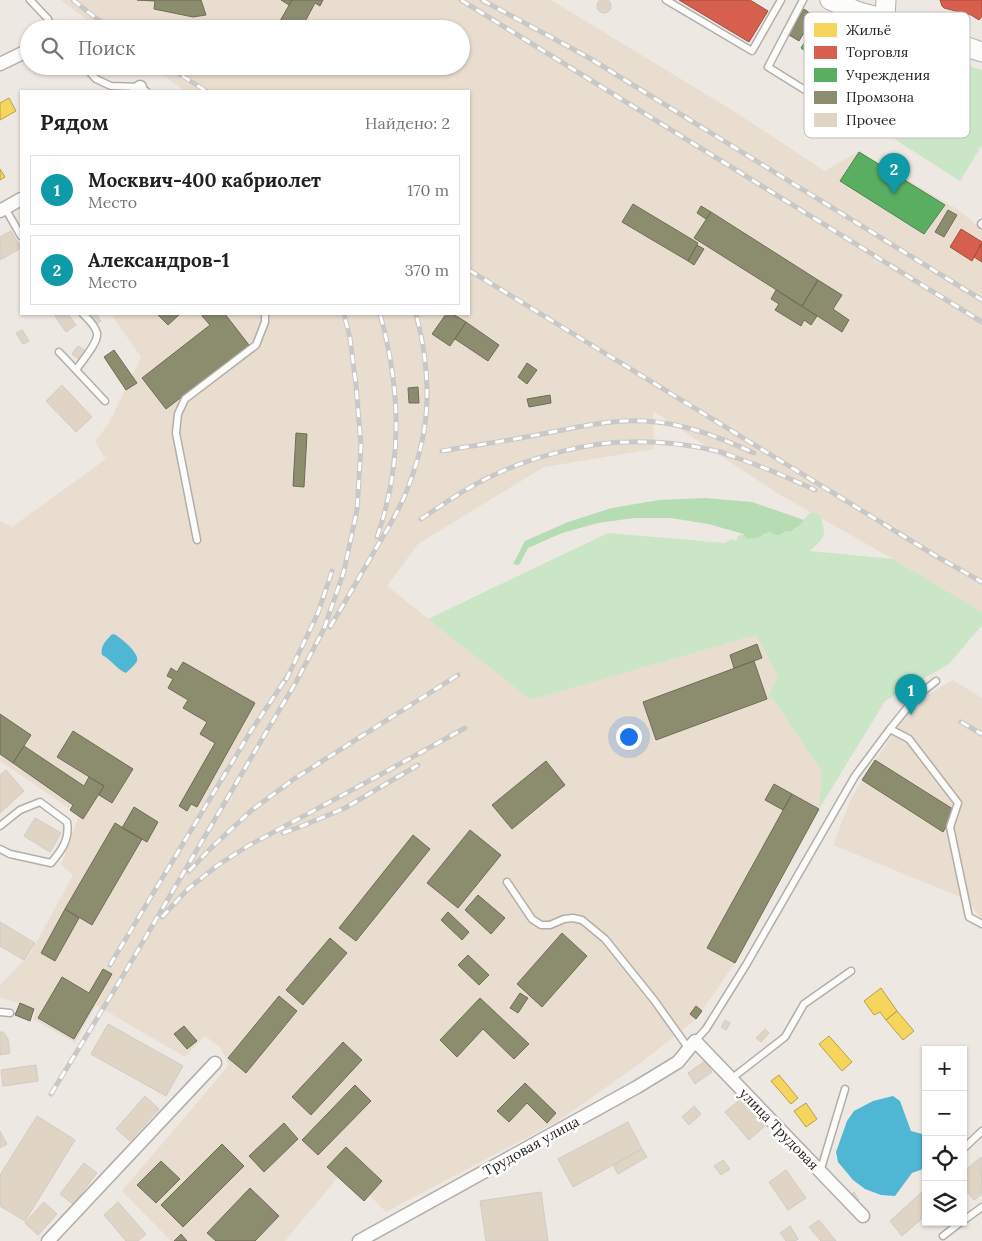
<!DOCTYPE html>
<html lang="ru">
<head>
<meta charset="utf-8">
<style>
	:root { --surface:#fff; --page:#f2f2f2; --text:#202124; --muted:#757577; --line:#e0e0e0; --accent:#7c3aed }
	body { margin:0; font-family:Lora,serif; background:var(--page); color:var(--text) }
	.controls { position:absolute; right:15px; bottom:15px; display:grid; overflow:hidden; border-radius:0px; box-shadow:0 1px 4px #0004 }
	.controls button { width:45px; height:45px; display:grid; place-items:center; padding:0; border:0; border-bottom:1px solid var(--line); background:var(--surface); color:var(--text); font:25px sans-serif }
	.you { position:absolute; left:628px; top:736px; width:18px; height:18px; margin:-12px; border:4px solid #fff; border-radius:50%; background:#1a73e8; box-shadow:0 0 0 8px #1a73e833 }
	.badge { display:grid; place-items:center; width:32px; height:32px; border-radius:50%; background:var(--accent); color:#fff; font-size:16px; font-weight:700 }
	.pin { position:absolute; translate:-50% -41px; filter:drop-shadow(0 1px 2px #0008) }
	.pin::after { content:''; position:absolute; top:26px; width:18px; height:15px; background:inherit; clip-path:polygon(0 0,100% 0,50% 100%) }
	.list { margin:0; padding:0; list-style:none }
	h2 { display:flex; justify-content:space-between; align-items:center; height:65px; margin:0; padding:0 20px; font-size:21px }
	h2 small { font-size:16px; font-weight:400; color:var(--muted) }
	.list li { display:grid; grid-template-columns:32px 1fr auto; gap:15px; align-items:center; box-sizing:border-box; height:70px; margin:0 10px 10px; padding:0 10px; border:1px solid var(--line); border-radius:0px }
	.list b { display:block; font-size:19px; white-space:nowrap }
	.list p { margin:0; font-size:16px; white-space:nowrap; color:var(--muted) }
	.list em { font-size:16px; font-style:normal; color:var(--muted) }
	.icon { flex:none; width:28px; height:28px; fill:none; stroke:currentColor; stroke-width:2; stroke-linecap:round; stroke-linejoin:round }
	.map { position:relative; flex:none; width:982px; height:1241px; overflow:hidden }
	.search { position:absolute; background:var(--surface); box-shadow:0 1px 4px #0004; left:20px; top:20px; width:450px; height:55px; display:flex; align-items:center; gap:12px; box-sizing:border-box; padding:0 18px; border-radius:28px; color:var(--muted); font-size:19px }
	.panel { position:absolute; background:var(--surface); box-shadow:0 1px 4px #0004; left:20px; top:90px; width:450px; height:225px; border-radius:0px }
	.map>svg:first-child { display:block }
	.built { fill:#e9ddd0 }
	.green { fill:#cae6c6 }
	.forest { fill:#b5dcb2 }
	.water { fill:#4fb6d3 }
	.homes { fill:#f6d55c; stroke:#b8a04a }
	.shops { fill:#d6604d; stroke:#a24e3f }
	.public { fill:#5aae61; stroke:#4b854d }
	.industry { fill:#8c8c6e; stroke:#6e6d56 }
	.building { fill:#e0d4c5; stroke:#d0cbc6 }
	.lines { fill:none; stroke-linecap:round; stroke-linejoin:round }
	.service-casing { stroke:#b3aea9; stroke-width:9 }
	.minor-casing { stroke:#b3aea9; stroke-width:15 }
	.secondary-casing { stroke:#b3aea9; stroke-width:21 }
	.service { stroke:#fcfcfb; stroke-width:6 }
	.minor { stroke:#fcfcfb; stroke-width:12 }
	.secondary { stroke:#fcfcfb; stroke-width:19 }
	.rail-casing { stroke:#c9c8c6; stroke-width:5 }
	.rail { stroke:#fff; stroke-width:3; stroke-dasharray:9; stroke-linecap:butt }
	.labels { text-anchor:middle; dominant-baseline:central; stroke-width:5; stroke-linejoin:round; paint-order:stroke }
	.street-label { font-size:14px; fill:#28241f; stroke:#fff }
	.key { fill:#fff; stroke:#bebdbc; stroke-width:1 }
	.key-label { font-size:14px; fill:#28241f }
</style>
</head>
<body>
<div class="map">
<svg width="982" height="1241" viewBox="0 0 982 1241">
	<rect width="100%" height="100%" fill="#eee8e2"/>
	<path class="built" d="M 61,0 L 551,0 L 735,112 L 825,171 L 859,151 L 960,211 L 982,230 L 982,612 L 893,559 L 777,493 L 653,411 L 654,449 L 544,467 L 418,544 L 387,586 L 531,700 L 756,635 L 778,676 L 768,698 L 772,697 L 823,772 L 819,809 L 735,963 L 696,1019 L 642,1062 L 560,1120 L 386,1212 L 344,1170 L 285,1241 L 171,1241 L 122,1191 L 229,1065 L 220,1047 L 205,1036 L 185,1057 L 96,1005 L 75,1043 L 33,1019 L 36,1010 L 0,997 L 0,985 L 30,954 L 73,875 L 61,865 L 79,815 L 0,761 L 0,521 L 12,527 L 106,459 L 95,442 L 109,423 L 141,357 L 111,314 L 469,314 L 469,91 L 185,91 L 151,66 L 461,66 L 461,29 L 99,29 Z
		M 953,680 L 982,698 L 982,921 L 968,900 L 833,845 L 852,796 L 909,710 L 927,695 Z"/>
	<path class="green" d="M 923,51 L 982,70 L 982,145 L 960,181 L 874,126 Z
		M 812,512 L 818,514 L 821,517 C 827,539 824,537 810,551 L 893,559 L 982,612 L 982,625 L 949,664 L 885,701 L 819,809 L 822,772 L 772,697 L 767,699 L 778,676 L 756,635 L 531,700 L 428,619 L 608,533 L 724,543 L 732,539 L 736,541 L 738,536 L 744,534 L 760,537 C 767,531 774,531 783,531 C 785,531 789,532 791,531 C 801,528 804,516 812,512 Z"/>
	<path class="forest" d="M 705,498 L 752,502 L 804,520 L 800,525 L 790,532 L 785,531 L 780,535 L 775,535 L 770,532 L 764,534 L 760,537 L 747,539 L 744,534 L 708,524 L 671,518 L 634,518 L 598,523 L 562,533 L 528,548 L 519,565 L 513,564 L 525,541 L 568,522 L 612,508 L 659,500 Z"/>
	<path class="water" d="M 114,634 C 120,637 140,653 137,661 C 135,665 129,670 126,673 C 116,669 111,659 102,655 C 100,646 106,641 111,635 Z
		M 893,1096 L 900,1101 L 911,1131 L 926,1135 L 926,1168 L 912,1173 L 895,1196 L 881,1195 L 865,1189 L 853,1180 L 838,1162 L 836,1152 L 847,1121 L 854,1111 L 873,1101 Z"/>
	<path class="homes" d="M 9,98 L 16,111 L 0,120 L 0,103 Z
		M 0,169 L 5,177 L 0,180 Z
		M 881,988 L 897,1011 L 886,1020 L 880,1012 L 874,1015 L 864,1001 Z
		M 897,1011 L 914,1031 L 903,1040 L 886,1020 Z
		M 829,1036 L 852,1062 L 842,1071 L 819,1044 Z
		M 779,1075 L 798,1098 L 791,1104 L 771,1081 Z
		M 806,1103 L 817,1119 L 806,1127 L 794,1111 Z"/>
	<path class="shops" d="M 679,0 L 750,0 L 768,11 L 749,42 Z
		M 940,0 L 982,0 L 982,16 L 979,20 L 971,15 L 944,8 L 942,6 Z
		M 961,229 L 982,242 L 972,261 L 950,247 Z
		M 982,243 L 982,262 L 974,257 Z"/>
	<path class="public" d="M 815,26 L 831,37 L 817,59 L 801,48 Z
		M 859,152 L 945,205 L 924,234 L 840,181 Z"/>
	<path class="industry" d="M 137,0 L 201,0 L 206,15 L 193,17 L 154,9 L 155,1 Z
		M 281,0 L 292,0 L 289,5 Z
		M 292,0 L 323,0 L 320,6 L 315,3 L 301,29 L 277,29 L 276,28 Z
		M 804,9 L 814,16 L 799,41 L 789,35 Z
		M 633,204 L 698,243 L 688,261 L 622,222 Z
		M 701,206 L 711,212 L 706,219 L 697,213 Z
		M 948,210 L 957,215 L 944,237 L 935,232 Z
		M 711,212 L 818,280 L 802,306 L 694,238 Z
		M 697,245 L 704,249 L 694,265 L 688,261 Z
		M 818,280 L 842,295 L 833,309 L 849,320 L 842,332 L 802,306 Z
		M 776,290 L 817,316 L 811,325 L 804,320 L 801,326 L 775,310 L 779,304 L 771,299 Z
		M 157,314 L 180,314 L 168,325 Z
		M 205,314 L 225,314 L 249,345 L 166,409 L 142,378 L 210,325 L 202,316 Z
		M 446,314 L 453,314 L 466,322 L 450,346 L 432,334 Z
		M 466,322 L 499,345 L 488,361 L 455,339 Z
		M 114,350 L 137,383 L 126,390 L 104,357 Z
		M 527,363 L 537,370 L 527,384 L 518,377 Z
		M 418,387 L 419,403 L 409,403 L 408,388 Z
		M 550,395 L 551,403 L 529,407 L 527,399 Z
		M 296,433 L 307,434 L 304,487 L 293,486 Z
		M 757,644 L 762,658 L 734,668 L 730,655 Z
		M 754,661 L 767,699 L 656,740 L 643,702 Z
		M 183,662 L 255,703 L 197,807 L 191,804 L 187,811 L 179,806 L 215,743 L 200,734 L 207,722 L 183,708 L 188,700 L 168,688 L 173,679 L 167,676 L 171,668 L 177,672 Z
		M 0,714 L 31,735 L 13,763 L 0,754 Z
		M 73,731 L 133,769 L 112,803 L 99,795 L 104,786 L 57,757 Z
		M 24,746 L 84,786 L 89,777 L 104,786 L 83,819 L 70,810 L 73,805 L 13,763 Z
		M 875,760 L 956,811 L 943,832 L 862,780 Z
		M 546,761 L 565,785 L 512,829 L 492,805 Z
		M 774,784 L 792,794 L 783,810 L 765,800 Z
		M 792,794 L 819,809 L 735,963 L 707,948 Z
		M 134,807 L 158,822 L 147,842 L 122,828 Z
		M 115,823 L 142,839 L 92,925 L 65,909 Z
		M 470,830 L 501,855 L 458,908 L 427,883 Z
		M 413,835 L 430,849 L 356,941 L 339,928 Z
		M 478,895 L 505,918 L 491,934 L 465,910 Z
		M 65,909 L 79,918 L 55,961 L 41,953 Z
		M 448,912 L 469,932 L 462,940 L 441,920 Z
		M 562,933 L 587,956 L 542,1007 L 517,984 Z
		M 330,938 L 347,953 L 303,1005 L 286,990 Z
		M 468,955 L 489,975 L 479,985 L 458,965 Z
		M 103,969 L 112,974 L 74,1039 L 38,1018 L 62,977 L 89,993 Z
		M 520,993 L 528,998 L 518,1013 L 510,1008 Z
		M 279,996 L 297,1011 L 246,1073 L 228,1058 Z
		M 480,998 L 529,1044 L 514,1059 L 483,1029 L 457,1057 L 440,1040 Z
		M 20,1003 L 34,1009 L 30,1021 L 15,1015 Z
		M 696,1006 L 702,1011 L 696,1019 L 690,1014 Z
		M 184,1026 L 197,1041 L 187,1049 L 174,1034 Z
		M 343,1042 L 362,1060 L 311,1115 L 292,1097 Z
		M 525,1083 L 556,1113 L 547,1123 L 527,1103 L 509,1122 L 497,1111 Z
		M 355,1085 L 371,1101 L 318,1155 L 302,1140 Z
		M 284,1123 L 298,1139 L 264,1172 L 249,1156 Z
		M 222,1144 L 244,1166 L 183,1227 L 161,1205 Z
		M 346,1147 L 382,1181 L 364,1201 L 327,1167 Z
		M 161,1161 L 180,1179 L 156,1203 L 137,1185 Z
		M 250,1188 L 279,1216 L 255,1241 L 216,1241 L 207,1233 Z
		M 181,1234 L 187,1241 L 174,1241 Z"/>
	<path class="building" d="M597 6a7 7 0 1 1 14 0a7 7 0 1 1-14 0Z
		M 114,66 L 128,66 L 129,67 L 125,73 Z
		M 11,231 L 21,248 L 0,260 L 0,237 Z
		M 59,314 L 68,314 L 76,325 L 66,332 L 55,316 Z
		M 91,314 L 96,314 L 101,321 L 97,324 Z
		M 22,330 L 29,341 L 23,344 L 16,333 Z
		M 78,346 L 86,351 L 80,360 L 72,354 Z
		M 62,385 L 92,417 L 76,432 L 46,401 Z
		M 6,770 L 24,791 L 0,813 L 0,775 Z
		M 35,818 L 61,833 L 50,852 L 24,836 Z
		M 0,922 L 35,943 L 24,960 L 0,946 Z
		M 725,1020 L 730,1023 L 726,1030 L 721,1027 Z
		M 108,1024 L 183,1066 L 166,1096 L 91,1054 Z
		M 765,1029 L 769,1033 L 761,1042 L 756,1038 Z
		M 0,1032 L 3,1032 L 8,1039 L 10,1053 L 0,1055 Z
		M 705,1061 L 712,1072 L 695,1084 L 688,1073 Z
		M 36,1065 L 38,1081 L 3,1086 L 1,1070 Z
		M 145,1096 L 159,1109 L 130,1141 L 116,1129 Z
		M 742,1098 L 766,1125 L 749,1140 L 725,1112 Z
		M 694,1106 L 701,1114 L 689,1125 L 682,1117 Z
		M 37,1116 L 75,1140 L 25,1221 L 0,1206 L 0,1175 Z
		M 628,1122 L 642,1149 L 573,1187 L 558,1159 Z
		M 0,1131 L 7,1144 L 0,1148 Z
		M 642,1149 L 647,1157 L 618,1174 L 613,1165 Z
		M 981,1157 L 982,1194 L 974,1200 L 963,1187 L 963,1172 Z
		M 723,1160 L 730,1169 L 721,1175 L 714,1166 Z
		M 84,1163 L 97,1173 L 73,1204 L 60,1194 Z
		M 786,1170 L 806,1198 L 788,1210 L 769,1182 Z
		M 923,1191 L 926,1194 L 926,1215 L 902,1236 L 890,1221 Z
		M 541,1192 L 548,1241 L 486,1241 L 480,1201 Z
		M 854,1192 L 859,1200 L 854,1203 L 849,1196 Z
		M 44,1202 L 57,1214 L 38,1235 L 25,1223 Z
		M 118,1202 L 146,1234 L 138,1241 L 126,1241 L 104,1215 Z
		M 819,1220 L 836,1241 L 821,1241 L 809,1227 Z
		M 790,1226 L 798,1239 L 795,1241 L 786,1241 L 780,1233 Z"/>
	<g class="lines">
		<defs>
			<path id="service" d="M 30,0 L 48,19 L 51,29
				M 666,0 L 752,51 L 781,0
				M 803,0 L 768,67 L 805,90
				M 84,66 L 96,79 L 111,86 L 140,87 L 146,91
				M 5,208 L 21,236
				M 982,223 L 981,224 L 982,225
				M 59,352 L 105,401
				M 76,370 C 81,362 99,342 97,333 C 95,325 88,319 83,314
				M 197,540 L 176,433 L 178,414 L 185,399 L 256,345 L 265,322 L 265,314
				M 890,729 L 909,739 L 958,803 L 950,827 L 969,917 L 982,924
				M 0,826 L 20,810 L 40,802 L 67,822 C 70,839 62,850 51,863 L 10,854 L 0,849
				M 507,882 L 532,919 L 541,925 L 550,925 L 564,919 L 573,918 L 582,920 L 605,939 L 654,1000 L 689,1049
				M 0,1012 L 10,1013
				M 695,1041 L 706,1029 L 746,965 L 855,776 L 890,729 L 916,697 L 936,681
				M 731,1079 L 785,1037 L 804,1004 L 851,971
				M 963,1149 L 982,1131
				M 820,1172 L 845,1089
				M 963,1221 L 982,1207
				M 943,1236 L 961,1222"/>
			<path id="minor" d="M 0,64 L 29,50
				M 136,91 L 140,87
				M 0,211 L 21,199
				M 48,1241 L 215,1063
				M 359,1241 L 637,1087 L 678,1062 L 695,1041 L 863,1216"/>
			<path id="secondary" d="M 830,0 L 859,12 L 885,19 L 982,52
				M 885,19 L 886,0"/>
		</defs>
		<use href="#service" class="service-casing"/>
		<use href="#minor" class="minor-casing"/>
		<use href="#secondary" class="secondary-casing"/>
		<use href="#service" class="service"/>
		<use href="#minor" class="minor"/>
		<use href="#secondary" class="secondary"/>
		<defs>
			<path id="rail" d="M 73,0 L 110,29
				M 461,0 L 982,322
				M 482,0 L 586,56 L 982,300
				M 167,66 L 206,91
				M 469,270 L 936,556 L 982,582
				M 442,451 C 477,445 512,440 547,433 C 580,427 612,419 645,421 C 684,423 719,437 754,453
				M 421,519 C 445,503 469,486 496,474 C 532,457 589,442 628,442 C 656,441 685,444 712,450 C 720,451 729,455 737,458 C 764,467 789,478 815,490
				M 377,537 C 403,462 401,390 380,314
				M 330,627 C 344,604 357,581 371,557 C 383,536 398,514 407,490 C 415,470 422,446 425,424 C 430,388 425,348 416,314
				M 286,680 L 318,613 L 332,571
				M 961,722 L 982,734
				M 283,833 L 302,826 L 345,808 L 418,765
				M 189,871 L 213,846 L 252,810 L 294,779 L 458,675
				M 162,917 L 188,889 L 218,865 L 248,846 L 378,776 L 465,728
				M 110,965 L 249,734 L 289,674
				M 51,1094 L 121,979 L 258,746 L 296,682 L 324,629 L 344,571 L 357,510 L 361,446 L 356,385 L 350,338 L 344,314"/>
		</defs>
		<use href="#rail" class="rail-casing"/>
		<use href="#rail" class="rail"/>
	</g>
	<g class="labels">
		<g class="street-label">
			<text transform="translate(779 1129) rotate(46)">улица Трудовая</text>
			<text transform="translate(531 1146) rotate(-29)">Трудовая улица</text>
		</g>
	</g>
	<rect x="804" y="12" width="166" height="126" rx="8" class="key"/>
	<rect x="814" y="23" width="23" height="14" fill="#f6d55c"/>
	<rect x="814" y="46" width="23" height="13" fill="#d6604d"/>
	<rect x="814" y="68" width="23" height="14" fill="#5aae61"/>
	<rect x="814" y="91" width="23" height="13" fill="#8c8c6e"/>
	<rect x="814" y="113" width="23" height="14" fill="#e0d4c5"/>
	<g class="key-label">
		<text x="846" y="35">Жильё</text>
		<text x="846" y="57">Торговля</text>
		<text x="846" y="80">Учреждения</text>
		<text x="846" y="102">Промзона</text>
		<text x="846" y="125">Прочее</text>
	</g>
</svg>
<div class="controls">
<button>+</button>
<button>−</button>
<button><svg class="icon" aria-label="locate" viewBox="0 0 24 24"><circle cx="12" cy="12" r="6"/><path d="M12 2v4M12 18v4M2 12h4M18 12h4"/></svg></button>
<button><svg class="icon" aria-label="layers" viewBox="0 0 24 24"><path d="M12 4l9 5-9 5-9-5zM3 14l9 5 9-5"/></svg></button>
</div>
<div class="you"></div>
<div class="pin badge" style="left:911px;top:715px;background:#0f9aa8">1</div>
<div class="pin badge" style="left:894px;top:194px;background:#0f9aa8">2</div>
<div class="search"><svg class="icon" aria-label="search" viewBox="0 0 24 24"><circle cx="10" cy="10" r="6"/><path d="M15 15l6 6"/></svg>Поиск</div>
<section class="panel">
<h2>Рядом<small>Найдено: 2</small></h2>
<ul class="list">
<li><span class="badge" style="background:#0f9aa8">1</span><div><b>Москвич-400 кабриолет</b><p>Место</p></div><em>170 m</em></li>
<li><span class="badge" style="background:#0f9aa8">2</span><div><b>Александров-1</b><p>Место</p></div><em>370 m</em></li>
</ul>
</section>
</div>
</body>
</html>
